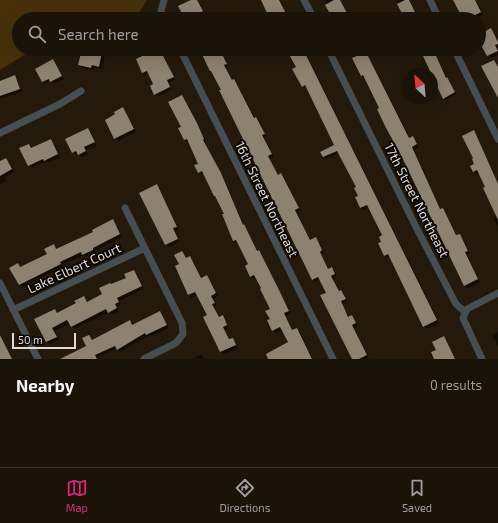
<!DOCTYPE html>
<html lang="en">
<head>
<meta charset="utf-8">
<style>
	:root { --surface:#1a1408; --page:#272116; --text:#f1f3f6; --muted:#9f9e9c; --line:#383329; --accent:#db2777 }
	body { margin:0; font-family:"Exo 2",sans-serif; background:var(--page); color:var(--text) }
	.compass { position:absolute; left:402px; top:68px; width:36px; height:36px; border-radius:50%; background:var(--surface); box-shadow:0 4px 16px #0002; rotate:334deg }
	.scale { position:absolute; left:12px; bottom:10px; width:64px; box-sizing:border-box; padding-left:4px; border:2px solid #e1dad1; border-top:0; font-size:11px; line-height:14px; white-space:nowrap; color:#e1dad1; -webkit-text-stroke:3px #090602; paint-order:stroke }
	.list { margin:0; padding:0; list-style:none }
	h2 { display:flex; justify-content:space-between; align-items:center; height:52px; margin:0; padding:0 16px; font-size:17px }
	h2 small { font-size:13px; font-weight:400; color:var(--muted) }
	.icon { flex:none; width:22px; height:22px; fill:none; stroke:currentColor; stroke-width:2; stroke-linecap:round; stroke-linejoin:round }
	.map { position:relative; flex:none; width:498px; height:359px; overflow:hidden }
	.search { position:absolute; background:var(--surface); box-shadow:0 4px 16px #0002; left:12px; right:12px; top:12px; height:44px; display:flex; align-items:center; gap:10px; box-sizing:border-box; padding:0 14px; border-radius:22px; color:var(--muted); font-size:15px }
	.sheet { height:108px; background:var(--surface) }
	nav { display:flex; justify-content:space-around; align-items:center; box-sizing:border-box; height:56px; border-top:1px solid var(--line); background:var(--surface); font-size:11px; color:var(--muted) }
	nav a { display:grid; justify-items:center; gap:2px }
	nav .on { color:var(--accent) }
	.map>svg:first-child { display:block }
	.green { fill:#46310b }
	.shadow { fill:#0007 }
	.building { fill:#8d816f }
	.lines { fill:none; stroke-linecap:round; stroke-linejoin:round }
	.minor { stroke:#454e52; stroke-width:7 }
	.labels { text-anchor:middle; dominant-baseline:central; stroke-width:4; stroke-linejoin:round; paint-order:stroke }
	.street-label { font-size:13px; fill:#e1dad1; stroke:#090602 }
</style>
</head>
<body>
<div class="map">
<svg width="498" height="359" viewBox="0 0 498 359">
	<rect width="100%" height="100%" fill="#231a0b"/>
	<path class="green" d="M 0,0 L 147,0 L 135,19 L 19,19 L 19,49 L 34,49 L 0,70 Z"/>
	<path class="shadow" d="M 193,0 L 198,1 L 204,13 L 200,16 L 201,19 L 185,19 Z
		M 263,0 L 280,0 L 289,19 L 273,19 L 268,12 Z
		M 325,0 L 340,0 L 350,19 L 334,19 Z
		M 397,0 L 409,0 L 419,19 L 406,19 Z
		M 454,0 L 472,0 L 479,7 L 483,15 L 477,18 L 478,19 L 464,19 Z
		M 479,22 L 485,33 L 491,30 L 498,41 L 498,55 L 491,58 L 484,47 L 477,51 L 475,49 L 479,49 Z
		M 83,49 L 96,49 L 105,55 L 102,69 L 94,67 L 94,70 L 82,68 L 79,65 Z
		M 200,49 L 218,49 L 221,56 L 225,58 L 228,66 L 226,67 L 233,81 L 234,80 L 236,83 L 255,118 L 259,120 L 266,137 L 264,138 L 274,157 L 270,159 L 279,176 L 281,175 L 284,177 L 300,211 L 297,212 L 311,241 L 316,239 L 318,241 L 324,253 L 321,254 L 329,270 L 332,268 L 334,270 L 337,276 L 333,278 L 340,292 L 341,291 L 344,294 L 347,301 L 342,304 L 349,318 L 352,316 L 355,319 L 358,326 L 354,328 L 369,358 L 366,359 L 353,359 L 320,279 L 316,282 L 313,279 L 222,90 Z
		M 288,49 L 304,49 L 439,323 L 426,329 L 424,326 L 390,256 L 387,258 L 385,255 L 383,243 L 383,236 L 369,207 L 363,210 L 361,208 L 356,198 L 359,196 L 357,188 L 339,153 L 326,159 L 324,157 L 335,146 L 307,87 L 305,88 L 303,86 L 297,68 Z
		M 349,49 L 365,49 L 410,138 L 413,137 L 415,139 L 419,147 L 414,150 L 427,178 L 426,179 L 441,210 L 445,212 L 457,236 L 459,235 L 462,237 L 470,253 L 467,255 L 480,282 L 468,288 L 465,286 L 380,109 Z
		M 421,49 L 433,49 L 447,78 L 449,80 L 456,94 L 446,100 L 444,98 Z
		M 157,55 L 163,56 L 175,80 L 168,83 L 172,89 L 157,97 L 155,94 L 155,84 L 149,73 L 145,75 L 143,72 Z
		M 53,61 L 64,79 L 54,84 L 51,81 L 45,84 L 43,82 Z
		M 15,77 L 17,79 L 22,92 L 0,99 L 0,82 Z
		M 182,96 L 199,127 L 206,142 L 204,143 L 223,177 L 244,226 L 258,252 L 261,254 L 291,314 L 286,316 L 293,331 L 297,329 L 300,332 L 313,359 L 270,359 L 289,343 L 282,330 L 276,333 L 273,330 L 269,321 L 271,320 L 271,309 L 256,277 L 253,279 L 251,276 L 250,265 L 238,242 L 237,243 L 234,241 L 225,214 L 205,174 L 202,175 L 196,166 L 199,164 L 189,142 L 187,142 L 185,139 L 182,127 Z
		M 123,108 L 125,111 L 136,132 L 118,141 L 115,138 L 117,115 Z
		M 88,129 L 91,132 L 97,145 L 86,150 L 88,154 L 82,157 L 78,153 L 76,155 L 73,152 Z
		M 50,140 L 53,143 L 60,157 L 48,163 L 46,161 L 32,168 L 29,165 L 29,145 L 32,149 Z
		M 6,159 L 14,172 L 5,177 L 7,181 L 1,184 L 0,183 L 0,162 Z
		M 476,165 L 498,184 L 498,227 L 493,218 L 497,216 L 487,188 L 480,173 L 476,174 L 471,166 Z
		M 156,185 L 159,188 L 179,230 L 175,231 L 180,242 L 169,247 L 166,244 Z
		M 112,220 L 122,237 L 95,251 L 95,252 L 86,257 L 84,255 L 62,265 L 63,267 L 22,287 L 19,284 L 18,264 L 21,267 L 48,254 L 54,245 L 57,250 L 94,232 Z
		M 182,252 L 187,259 L 190,258 L 193,260 L 202,278 L 206,276 L 209,279 L 218,296 L 214,299 L 217,306 L 214,307 L 220,318 L 222,316 L 224,318 L 223,318 L 228,329 L 225,330 L 230,340 L 232,339 L 238,348 L 224,354 L 221,352 L 205,318 L 208,316 L 197,295 L 192,298 L 189,295 L 176,266 L 180,264 Z
		M 134,271 L 137,274 L 144,289 L 119,301 L 121,305 L 117,307 L 119,311 L 112,315 L 109,312 L 74,329 L 70,323 L 54,331 L 59,340 L 50,344 L 47,342 L 36,320 L 55,310 L 58,313 L 77,304 L 83,297 L 88,302 L 103,295 L 111,285 L 127,278 Z
		M 160,313 L 169,328 L 149,337 L 148,336 L 120,352 L 117,348 L 97,358 L 98,359 L 62,359 L 87,346 L 89,336 L 92,341 L 130,322 L 133,325 Z
		M 498,332 L 498,347 L 492,335 Z
		M 0,334 L 12,359 L 0,359 Z
		M 201,354 L 205,359 L 192,359 Z"/>
	<path class="building" d="M 191,0 L 197,0 L 203,11 L 190,19 L 185,19 L 178,6 Z
		M 261,0 L 279,0 L 289,19 L 272,19 L 269,12 L 267,13 Z
		M 334,0 L 340,0 L 348,15 L 340,19 L 333,19 L 325,5 Z
		M 405,0 L 409,0 L 416,14 L 406,19 L 405,19 L 397,4 Z
		M 453,0 L 475,0 L 481,12 L 475,15 L 477,19 L 463,19 Z
		M 479,23 L 484,32 L 491,28 L 498,42 L 498,44 L 495,45 L 498,51 L 487,56 L 481,45 L 479,46 Z
		M 82,49 L 92,49 L 102,52 L 99,67 L 92,65 L 91,68 L 78,65 Z
		M 207,49 L 217,49 L 220,55 L 222,54 L 227,64 L 224,65 L 232,80 L 234,79 L 254,118 L 256,117 L 265,134 L 262,135 L 272,154 L 268,156 L 278,175 L 281,173 L 299,208 L 295,210 L 310,240 L 316,237 L 322,250 L 320,252 L 328,269 L 332,267 L 335,274 L 331,276 L 339,291 L 341,290 L 346,299 L 341,301 L 348,317 L 352,315 L 356,323 L 352,325 L 367,355 L 359,359 L 352,359 L 320,295 L 326,293 L 318,277 L 312,280 L 219,90 L 221,90 L 211,71 L 210,71 L 207,65 L 201,52 Z
		M 286,49 L 303,49 L 437,320 L 423,327 L 388,254 L 384,256 L 378,243 L 381,242 L 379,237 L 382,235 L 367,205 L 360,208 L 355,197 L 358,196 L 354,188 L 356,187 L 337,151 L 323,157 L 320,152 L 334,145 L 305,85 L 302,87 L 292,69 L 296,67 Z
		M 155,50 L 157,54 L 161,52 L 174,77 L 167,80 L 170,87 L 154,95 L 150,86 L 153,84 L 147,71 L 142,73 L 136,59 Z
		M 434,51 L 446,78 L 447,77 L 455,92 L 443,99 L 423,56 Z
		M 366,52 L 409,138 L 413,136 L 417,144 L 412,147 L 440,209 L 443,208 L 456,235 L 460,234 L 468,251 L 465,252 L 478,279 L 464,286 L 400,153 L 386,128 L 377,109 L 379,108 L 363,75 L 361,76 L 352,58 Z
		M 53,59 L 62,76 L 50,82 L 49,79 L 42,82 L 35,69 Z
		M 494,60 L 498,67 L 498,98 L 481,66 Z
		M 15,75 L 20,89 L 0,96 L 0,81 Z
		M 182,95 L 197,123 L 204,139 L 203,140 L 221,173 L 243,225 L 244,224 L 257,251 L 259,250 L 281,294 L 289,311 L 284,313 L 292,330 L 297,328 L 312,359 L 268,359 L 266,354 L 288,342 L 280,327 L 272,331 L 267,320 L 270,319 L 265,311 L 270,309 L 260,289 L 261,288 L 254,275 L 250,277 L 245,266 L 248,264 L 236,240 L 233,241 L 222,214 L 224,214 L 215,196 L 214,196 L 211,190 L 202,171 L 198,173 L 194,165 L 198,164 L 187,139 L 184,140 L 178,128 L 181,127 L 168,102 Z
		M 123,107 L 134,129 L 114,139 L 105,120 L 115,114 L 114,112 Z
		M 88,128 L 95,142 L 84,147 L 86,151 L 78,155 L 76,151 L 72,153 L 65,139 Z
		M 474,130 L 498,184 L 498,220 L 483,188 L 485,187 L 477,170 L 473,172 L 470,166 L 474,164 L 472,159 L 473,158 L 462,136 Z
		M 51,139 L 58,154 L 44,161 L 43,159 L 28,166 L 19,148 L 29,144 L 31,148 Z
		M 6,158 L 12,169 L 0,176 L 0,161 Z
		M 157,184 L 177,227 L 173,228 L 178,239 L 165,245 L 139,193 Z
		M 113,219 L 120,234 L 93,248 L 93,250 L 82,255 L 81,252 L 60,262 L 61,264 L 19,285 L 9,268 L 18,263 L 20,267 L 47,254 L 44,249 L 54,244 L 56,249 L 93,232 L 92,230 Z
		M 182,251 L 186,258 L 190,256 L 201,278 L 207,275 L 216,293 L 211,296 L 215,303 L 212,304 L 219,317 L 223,315 L 227,325 L 223,327 L 229,339 L 233,338 L 236,345 L 220,352 L 203,317 L 207,315 L 195,292 L 188,295 L 175,266 L 179,264 L 174,255 Z
		M 134,270 L 142,286 L 117,298 L 119,302 L 115,304 L 117,308 L 108,313 L 106,309 L 71,327 L 67,320 L 52,328 L 57,337 L 46,342 L 34,319 L 55,309 L 57,313 L 76,303 L 74,301 L 84,296 L 87,302 L 102,294 L 99,288 L 110,283 L 111,284 L 126,278 L 124,274 Z
		M 160,311 L 167,325 L 146,335 L 145,333 L 117,350 L 115,346 L 95,355 L 97,359 L 60,359 L 86,346 L 82,338 L 89,335 L 92,340 L 130,320 L 132,325 Z
		M 0,335 L 12,359 L 0,359 Z
		M 444,336 L 455,359 L 434,359 L 431,352 L 436,350 L 432,342 Z"/>
	<g class="lines">
		<path class="minor" d="M 164,0 L 161,11 L 165,19
			M 304,0 L 314,19
			M 430,0 L 439,19
			M 180,49 L 333,359
			M 328,49 L 416,227 L 456,304 L 465,312
			M 454,49 L 498,139
			M 0,133 L 60,104 L 81,91
			M 125,208 L 182,323 L 183,334 L 176,343 L 144,359
			M 0,283 L 38,359
			M 13,310 L 145,248
			M 482,359 L 463,318 L 467,309 L 498,293"/>
	</g>
	<g class="labels">
		<g class="street-label">
			<text transform="translate(267 199) rotate(64)">16th Street Northeast</text>
			<text transform="translate(417 200) rotate(63)">17th Street Northeast</text>
			<text transform="translate(74 268) rotate(-25)">Lake Elbert Court</text>
		</g>
	</g>
</svg>
<svg class="compass" viewBox="-18 -18 36 36"><path d="M0-13l5 13h-10z" fill="#e53935"/><path d="M0 13l5-13h-10z" fill="#9f9e9c"/></svg>
<div class="scale">50 m</div>
<div class="search"><svg class="icon" aria-label="search" viewBox="0 0 24 24"><circle cx="10" cy="10" r="6"/><path d="M15 15l6 6"/></svg>Search here</div>
</div>
<section class="sheet">
<h2>Nearby<small>0 results</small></h2>
<ul class="list">
</ul>
</section>
<nav>
<a class="on"><svg class="icon" aria-label="map" viewBox="0 0 24 24"><path d="M3 6l6-2 6 2 6-2v14l-6 2-6-2-6 2zM9 4v14M15 6v14"/></svg>Map</a>
<a><svg class="icon" aria-label="directions" viewBox="0 0 24 24"><path d="M12 3l9 9-9 9-9-9zM9 14v-3h6M13 9l2 2-2 2"/></svg>Directions</a>
<a><svg class="icon" aria-label="saved" viewBox="0 0 24 24"><path d="M7 4h10v16l-5-4-5 4z"/></svg>Saved</a>
</nav>
</body>
</html>
